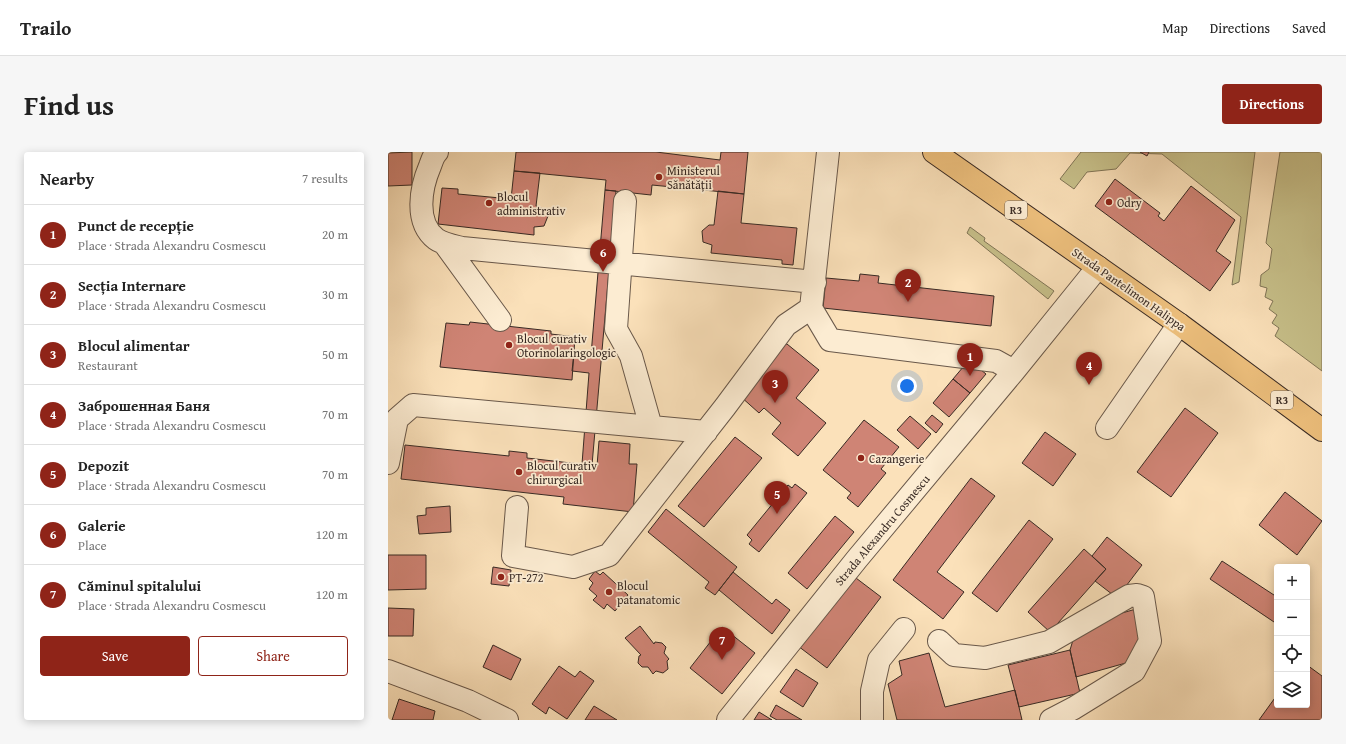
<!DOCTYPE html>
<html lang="en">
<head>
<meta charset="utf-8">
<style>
	:root { --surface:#fff; --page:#f6f6f6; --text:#222; --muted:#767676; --line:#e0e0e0; --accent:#8f2418 }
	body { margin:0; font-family:"Gentium Book Plus",serif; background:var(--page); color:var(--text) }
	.controls { position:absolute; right:12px; bottom:12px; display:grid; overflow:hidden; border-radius:4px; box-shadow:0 2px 10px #0003 }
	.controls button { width:36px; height:36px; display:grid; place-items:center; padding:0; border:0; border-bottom:1px solid var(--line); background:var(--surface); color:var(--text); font:20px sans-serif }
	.you { position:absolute; left:519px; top:234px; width:14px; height:14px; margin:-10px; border:3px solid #fff; border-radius:50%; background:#1a73e8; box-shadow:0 0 0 6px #1a73e833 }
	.badge { display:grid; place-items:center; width:26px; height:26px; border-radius:50%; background:var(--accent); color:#fff; font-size:13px; font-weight:700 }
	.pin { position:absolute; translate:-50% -33px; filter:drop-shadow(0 1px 2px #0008) }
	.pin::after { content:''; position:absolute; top:21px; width:14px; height:12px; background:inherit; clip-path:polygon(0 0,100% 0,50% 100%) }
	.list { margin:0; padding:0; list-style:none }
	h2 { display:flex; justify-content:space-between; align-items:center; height:52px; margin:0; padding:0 16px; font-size:17px }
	h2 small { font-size:13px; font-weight:400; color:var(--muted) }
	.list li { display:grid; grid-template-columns:26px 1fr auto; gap:12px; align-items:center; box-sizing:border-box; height:60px; padding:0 16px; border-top:1px solid var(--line) }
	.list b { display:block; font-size:15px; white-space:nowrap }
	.list p { margin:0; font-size:13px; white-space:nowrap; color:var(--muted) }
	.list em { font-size:13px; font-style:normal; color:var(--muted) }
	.actions { display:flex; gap:8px; padding:12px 16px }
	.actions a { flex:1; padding:9px 0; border:1px solid var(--accent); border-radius:4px; text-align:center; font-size:14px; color:var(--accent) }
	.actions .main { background:var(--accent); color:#fff }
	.icon { flex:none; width:22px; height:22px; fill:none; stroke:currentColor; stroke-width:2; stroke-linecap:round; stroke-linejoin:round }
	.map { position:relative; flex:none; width:934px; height:568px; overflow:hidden; border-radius:4px }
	header { display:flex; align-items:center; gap:24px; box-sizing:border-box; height:56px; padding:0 20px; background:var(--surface); border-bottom:1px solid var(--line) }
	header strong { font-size:19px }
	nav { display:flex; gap:22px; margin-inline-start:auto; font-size:14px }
	.intro { display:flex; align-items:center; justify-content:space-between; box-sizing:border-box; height:96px; padding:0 24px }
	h1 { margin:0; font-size:28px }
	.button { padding:10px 18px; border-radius:4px; background:var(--accent); color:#fff; font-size:14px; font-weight:700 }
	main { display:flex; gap:24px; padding:0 24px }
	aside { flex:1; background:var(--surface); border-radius:4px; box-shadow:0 2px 10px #0003 }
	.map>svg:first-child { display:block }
	.green { fill:#c7c08a; stroke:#807557 }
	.building { fill:#cf8475; stroke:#382a24 }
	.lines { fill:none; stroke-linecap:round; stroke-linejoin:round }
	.minor-casing { stroke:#69584a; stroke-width:24 }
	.major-casing { stroke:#382a24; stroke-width:24 }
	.minor { stroke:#fcecd2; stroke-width:22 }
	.major { stroke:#eec07d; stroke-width:22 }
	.poi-dot { fill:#8f2418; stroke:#fcecd2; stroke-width:1.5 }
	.labels { text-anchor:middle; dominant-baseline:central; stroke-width:3.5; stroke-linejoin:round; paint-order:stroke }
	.shield { fill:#fcecd2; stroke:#736458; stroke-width:1 }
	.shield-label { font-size:11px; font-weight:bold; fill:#382a24 }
	.poi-label { font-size:12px; fill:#382a24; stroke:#fcecd2; text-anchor:start }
	.street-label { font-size:12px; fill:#382a24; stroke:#fcecd2 }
</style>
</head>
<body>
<header>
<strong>Trailo</strong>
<nav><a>Map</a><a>Directions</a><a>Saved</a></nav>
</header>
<div class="intro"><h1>Find us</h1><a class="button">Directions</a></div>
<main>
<aside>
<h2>Nearby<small>7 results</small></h2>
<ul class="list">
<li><span class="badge">1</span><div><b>Punct de recepție</b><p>Place · Strada Alexandru Cosmescu</p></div><em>20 m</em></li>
<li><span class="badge">2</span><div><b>Secția Internare</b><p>Place · Strada Alexandru Cosmescu</p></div><em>30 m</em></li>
<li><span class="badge">3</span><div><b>Blocul alimentar</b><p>Restaurant</p></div><em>50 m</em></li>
<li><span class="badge">4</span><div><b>Заброшенная Баня</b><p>Place · Strada Alexandru Cosmescu</p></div><em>70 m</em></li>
<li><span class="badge">5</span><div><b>Depozit</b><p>Place · Strada Alexandru Cosmescu</p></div><em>70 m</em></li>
<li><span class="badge">6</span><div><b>Galerie</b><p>Place</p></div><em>120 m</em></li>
<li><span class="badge">7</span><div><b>Căminul spitalului</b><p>Place · Strada Alexandru Cosmescu</p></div><em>120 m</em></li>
</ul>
<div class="actions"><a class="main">Save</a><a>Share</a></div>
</aside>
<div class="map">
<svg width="934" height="568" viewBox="0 0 934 568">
	<rect width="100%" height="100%" fill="#fbe1ba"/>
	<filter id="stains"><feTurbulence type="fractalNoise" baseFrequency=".005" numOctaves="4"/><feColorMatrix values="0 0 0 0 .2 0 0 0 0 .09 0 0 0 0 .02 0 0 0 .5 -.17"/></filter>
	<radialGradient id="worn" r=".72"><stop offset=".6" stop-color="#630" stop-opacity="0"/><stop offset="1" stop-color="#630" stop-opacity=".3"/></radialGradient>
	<path class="green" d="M 693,0 L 867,0 L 851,130 L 844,133 L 853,65 L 774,2 L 742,1 L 728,17 L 699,20 L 686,37 L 672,27 Z
		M 892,0 L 934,0 L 934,219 L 887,184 L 891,176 L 884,171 L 889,163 L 881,157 L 885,149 L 877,145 L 879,136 L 872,134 L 873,123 L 881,117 L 884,97 L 878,91 Z
		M 582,75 L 597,86 L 596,89 L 666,139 L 660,147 L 579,81 Z"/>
	<path class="building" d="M 24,0 L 24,33 L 0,34 L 0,1 Z
		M 128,0 L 268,0 L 332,8 L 333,0 L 360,0 L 356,42 L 264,33 L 263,43 L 217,38 L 218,28 L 126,19 Z
		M 752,0 L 761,0 L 759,4 Z
		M 126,19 L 152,21 L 148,54 L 158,58 L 160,64 L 156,74 L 146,75 L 146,83 L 50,72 L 54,36 L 70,37 L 70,42 L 123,47 Z
		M 727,27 L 772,61 L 770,64 L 776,69 L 803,34 L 847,68 L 828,99 L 843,110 L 822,139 L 707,54 Z
		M 217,38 L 228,39 L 204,313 L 194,312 L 201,221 L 184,219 L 186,201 L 203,203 Z
		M 330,39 L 356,42 L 353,71 L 409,76 L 405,113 L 394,112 L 394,108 L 323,101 L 324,93 L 315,90 L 314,79 L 321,73 L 326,73 Z
		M 472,122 L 491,124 L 490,131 L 606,144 L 603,174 L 435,156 L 438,126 L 471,129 Z
		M 82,170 L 163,179 L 163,182 L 187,185 L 184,228 L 52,215 L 58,171 L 81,173 Z
		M 395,192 L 399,192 L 431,218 L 408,246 L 438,271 L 410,304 L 384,282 L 393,271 L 376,256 L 371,261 L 352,244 Z
		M 581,208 L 598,222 L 582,241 L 565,227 Z
		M 565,227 L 582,241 L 561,265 L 545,251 Z
		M 797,256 L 830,281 L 783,345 L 749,320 Z
		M 544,263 L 555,272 L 548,281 L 537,271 Z
		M 522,264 L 543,282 L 530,297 L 509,278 Z
		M 476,268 L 511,295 L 493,317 L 498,321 L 470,355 L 459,346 L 463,341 L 435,318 Z
		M 657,280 L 688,302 L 665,334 L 634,311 Z
		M 347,285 L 374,306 L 316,375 L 290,354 Z
		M 211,289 L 242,292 L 241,312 L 249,312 L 245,360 L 175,352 L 176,345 L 13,327 L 17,293 L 121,304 L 121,299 L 139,301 L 139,306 L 209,314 Z
		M 583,326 L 607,344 L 549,420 L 576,440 L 555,467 L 505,428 Z
		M 407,332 L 419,341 L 371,400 L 361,392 L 364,388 L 359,383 L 400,333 L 404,336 Z
		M 897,340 L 934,369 L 909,403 L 871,373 Z
		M 62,354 L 63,380 L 31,382 L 29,364 L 38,363 L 38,356 Z
		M 278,357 L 349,415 L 327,443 L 317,436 L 321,430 L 260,380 Z
		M 447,364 L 466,380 L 419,437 L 400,421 Z
		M 641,368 L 665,387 L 609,460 L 584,441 Z
		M 719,385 L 754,413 L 729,446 L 707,429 L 718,417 L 704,404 Z
		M 696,397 L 718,417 L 662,480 L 640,460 Z
		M 0,403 L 38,403 L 38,437 L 0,438 Z
		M 834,409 L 889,445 L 889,472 L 822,427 Z
		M 105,415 L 123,418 L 121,434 L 103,432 Z
		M 207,419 L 212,423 L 215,420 L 240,443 L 227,459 L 219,452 L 216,457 L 205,448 L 209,444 L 201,437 L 205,431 L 201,427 Z
		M 345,420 L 384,452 L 388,447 L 402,458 L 384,482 L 331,438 Z
		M 464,423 L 493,445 L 439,516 L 410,494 Z
		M 0,456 L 26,457 L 25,484 L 0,484 Z
		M 748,457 L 756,491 L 745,509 L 688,525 L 682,498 L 685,488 L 713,467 Z
		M 252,474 L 266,492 L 267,490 L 274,491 L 278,495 L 276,501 L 281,507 L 279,509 L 280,517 L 275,521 L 268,519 L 265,522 L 260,515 L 254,515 L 250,511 L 251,504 L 253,503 L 237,486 Z
		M 334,475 L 367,501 L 334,542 L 302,516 Z
		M 105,493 L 133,507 L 123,528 L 95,515 Z
		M 682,498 L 692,541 L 631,555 L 620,513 Z
		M 541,501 L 557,555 L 627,538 L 634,568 L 509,568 L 500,532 L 514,523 L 511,509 Z
		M 919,513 L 934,524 L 934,568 L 871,568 L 889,543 L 889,553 L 919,553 Z
		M 171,514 L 187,525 L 192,519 L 206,529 L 179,567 L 161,555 L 158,562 L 144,552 Z
		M 408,517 L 430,531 L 415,555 L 392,540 Z
		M 11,547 L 47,559 L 45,568 L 4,568 Z
		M 388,553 L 414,568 L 389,568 L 382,564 Z
		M 206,554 L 229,568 L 197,568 Z
		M 371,560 L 384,568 L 366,568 Z"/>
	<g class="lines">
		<defs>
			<path id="minor" d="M 49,0 C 45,4 44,9 42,14 C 33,35 26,70 48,87 C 55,92 66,94 74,96 L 427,130
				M 440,0 L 423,156 L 442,188 L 608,209 L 626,219
				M 237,49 L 228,177 L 243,204 L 263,275
				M 56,91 L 112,168
				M 719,276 L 791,172
				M 0,311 L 9,267 L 25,253 L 318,280
				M 129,355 L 125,404 L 185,415 L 221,403 L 337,255 L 398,173 L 423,156
				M 551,489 L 566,503 L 597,506 L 661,490 L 741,444 L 749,443 L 755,445 L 762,489 L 746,519 L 686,556 L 663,568
				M 0,519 L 80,549 L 119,568
				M 340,568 L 469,407 L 626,219 L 710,115
				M 484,568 L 484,539 L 491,508 L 516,477"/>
			<path id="major" d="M 546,0 L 791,172 L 934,278"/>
		</defs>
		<use href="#minor" class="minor-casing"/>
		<use href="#major" class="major-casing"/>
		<use href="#minor" class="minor"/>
		<use href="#major" class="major"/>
	</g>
	<g class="poi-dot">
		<circle cx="271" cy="25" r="4"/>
		<circle cx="721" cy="50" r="4"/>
		<circle cx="101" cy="51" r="4"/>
		<circle cx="121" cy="193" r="4"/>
		<circle cx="473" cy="306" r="4"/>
		<circle cx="131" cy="320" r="4"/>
		<circle cx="113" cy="425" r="4"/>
		<circle cx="221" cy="440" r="4"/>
	</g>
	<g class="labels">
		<g class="shield">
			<rect x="617" y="49" width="22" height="18" rx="3"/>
			<rect x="883" y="239" width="22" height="18" rx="3"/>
		</g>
		<g class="shield-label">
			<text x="628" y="58">R3</text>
			<text x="894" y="248">R3</text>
		</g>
		<g class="poi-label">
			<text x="279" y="18">Ministerul<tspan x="279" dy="14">Sănătății</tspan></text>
			<text x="109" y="44">Blocul<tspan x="109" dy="14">administrativ</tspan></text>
			<text x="729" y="50">Odry</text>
			<text x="129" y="186">Blocul curativ<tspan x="129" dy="14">Otorinolaringologic</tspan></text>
			<text x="481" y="306">Cazangerie</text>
			<text x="139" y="313">Blocul curativ<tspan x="139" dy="14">chirurgical</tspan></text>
			<text x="121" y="425">PT-272</text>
			<text x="229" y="433">Blocul<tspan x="229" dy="14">patanatomic</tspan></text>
		</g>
		<g class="street-label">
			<text transform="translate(741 137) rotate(35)">Strada Pantelimon Halippa</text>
			<text transform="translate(494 378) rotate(-50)">Strada Alexandru Cosmescu</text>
		</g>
	</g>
	<rect width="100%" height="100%" filter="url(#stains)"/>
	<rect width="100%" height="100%" fill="url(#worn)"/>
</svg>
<div class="controls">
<button>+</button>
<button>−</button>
<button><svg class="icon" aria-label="locate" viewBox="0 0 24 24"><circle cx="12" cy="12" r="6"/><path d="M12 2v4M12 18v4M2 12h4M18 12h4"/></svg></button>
<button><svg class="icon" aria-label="layers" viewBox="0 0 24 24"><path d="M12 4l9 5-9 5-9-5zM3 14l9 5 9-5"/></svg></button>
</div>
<div class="you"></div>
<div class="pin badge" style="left:582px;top:224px">1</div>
<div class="pin badge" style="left:520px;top:150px">2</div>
<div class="pin badge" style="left:387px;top:251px">3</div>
<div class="pin badge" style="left:701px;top:233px">4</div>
<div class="pin badge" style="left:389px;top:362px">5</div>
<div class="pin badge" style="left:215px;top:120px">6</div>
<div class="pin badge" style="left:334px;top:508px">7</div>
</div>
</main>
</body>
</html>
